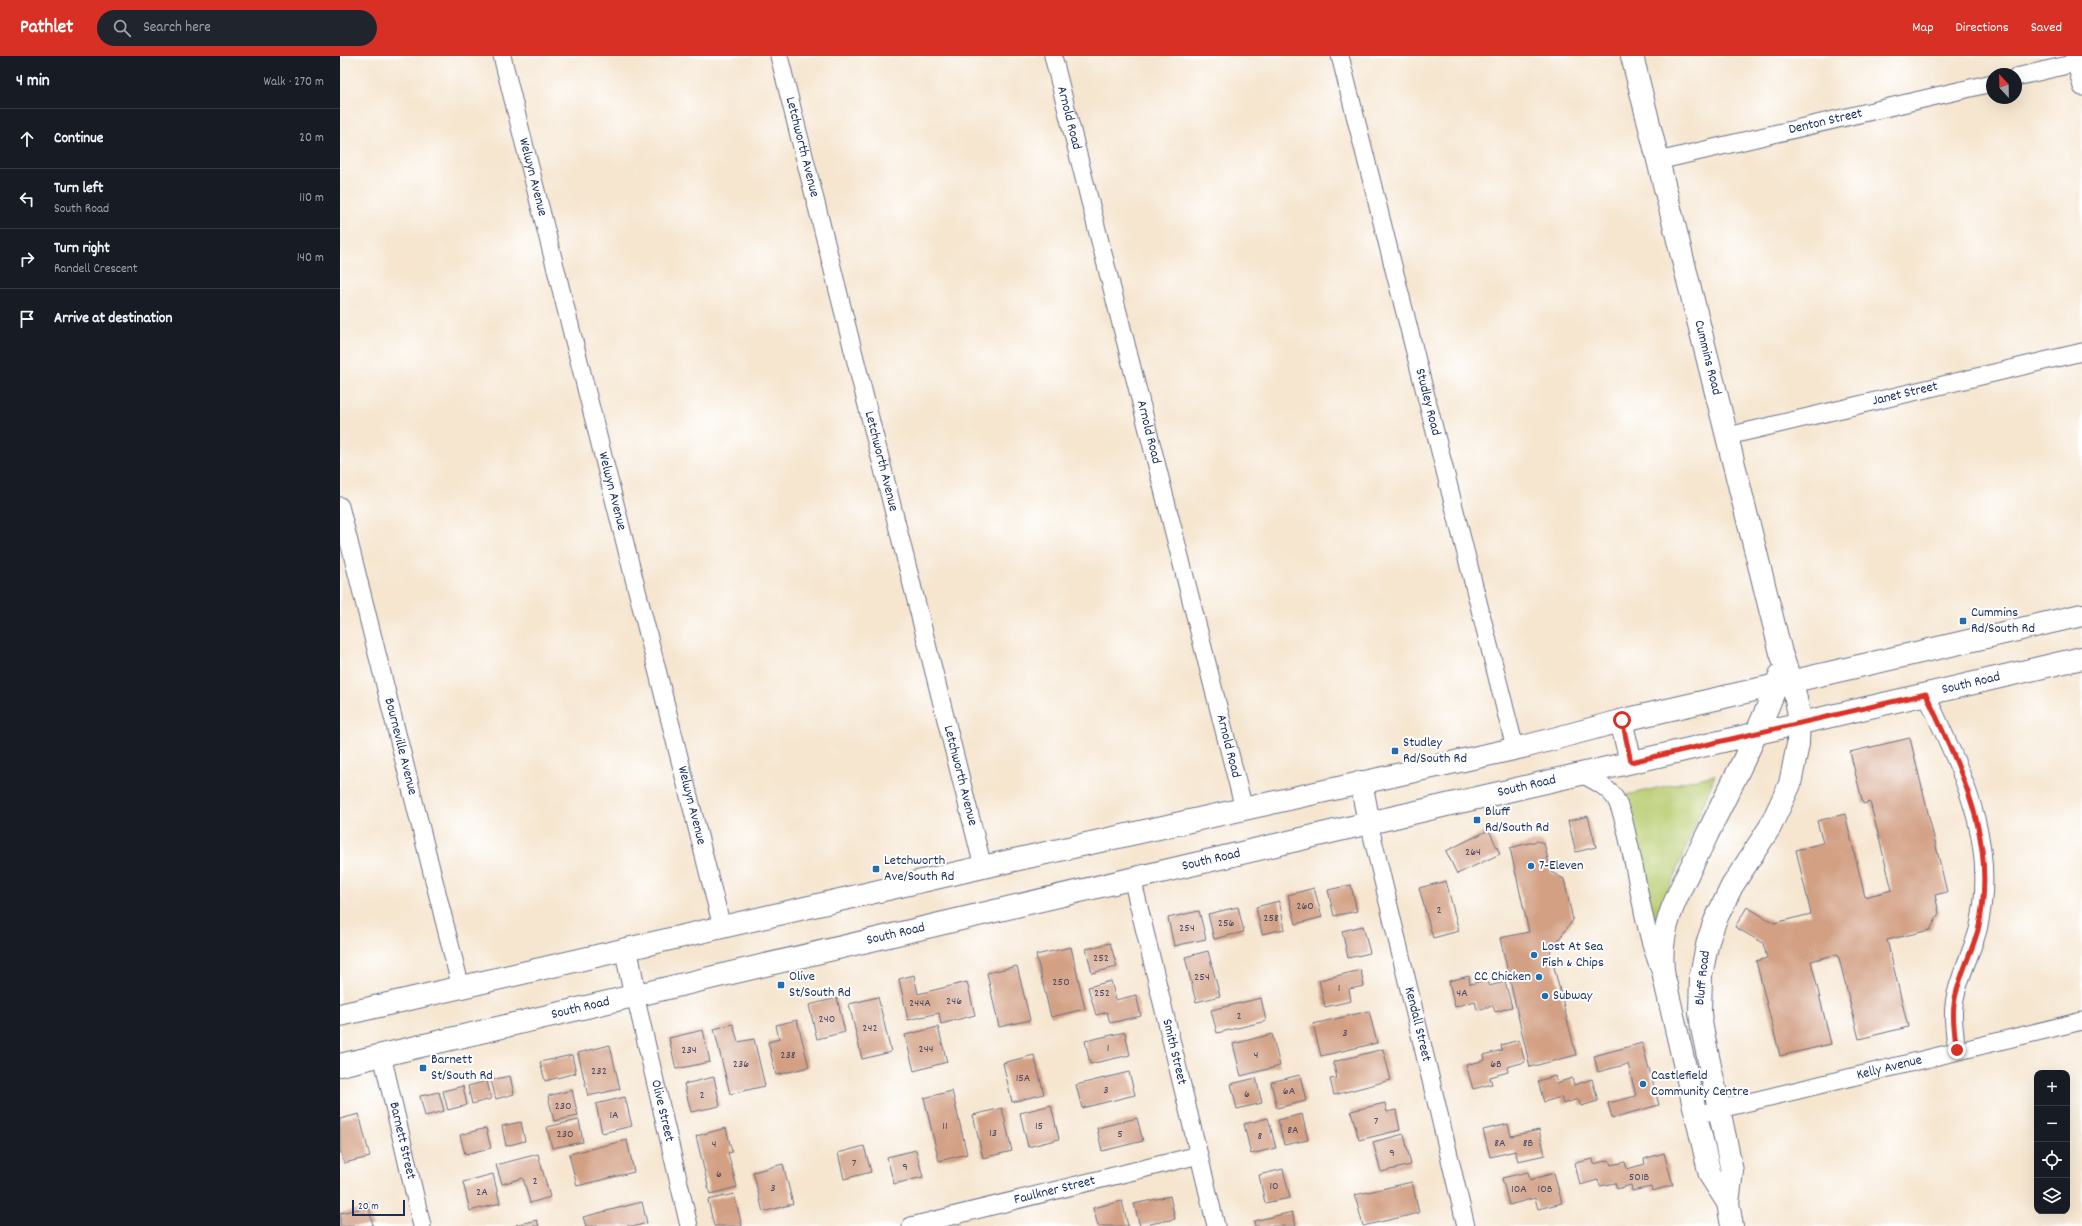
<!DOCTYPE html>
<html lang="en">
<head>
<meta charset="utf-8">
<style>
	:root { --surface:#171b24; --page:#20242c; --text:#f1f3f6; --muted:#9ea1a6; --line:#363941; --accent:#d93025 }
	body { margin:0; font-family:Dekko,sans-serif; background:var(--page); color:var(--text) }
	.controls { position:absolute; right:12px; bottom:12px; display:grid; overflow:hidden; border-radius:8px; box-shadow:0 4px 16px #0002 }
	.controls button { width:36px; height:36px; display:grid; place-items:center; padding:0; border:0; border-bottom:1px solid var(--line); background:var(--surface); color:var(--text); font:20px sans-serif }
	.compass { position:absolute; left:1646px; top:12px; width:36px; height:36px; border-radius:50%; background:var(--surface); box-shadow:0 4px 16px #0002; rotate:338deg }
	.scale { position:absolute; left:12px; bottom:10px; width:53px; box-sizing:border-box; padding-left:4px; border:2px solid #1b2f5e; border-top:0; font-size:11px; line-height:14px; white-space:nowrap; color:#1b2f5e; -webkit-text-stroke:3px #fff; paint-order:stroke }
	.stop { position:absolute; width:12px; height:12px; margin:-9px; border:3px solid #d93025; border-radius:50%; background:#fff }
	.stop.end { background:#d93025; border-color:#fff; box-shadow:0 1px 4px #0008 }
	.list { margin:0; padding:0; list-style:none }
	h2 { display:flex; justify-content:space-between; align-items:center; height:52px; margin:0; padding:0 16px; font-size:17px }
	h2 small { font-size:13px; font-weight:400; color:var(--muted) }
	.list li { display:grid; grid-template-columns:26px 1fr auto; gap:12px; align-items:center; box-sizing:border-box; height:60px; padding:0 16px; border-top:1px solid var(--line) }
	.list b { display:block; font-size:15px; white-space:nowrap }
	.list p { margin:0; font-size:13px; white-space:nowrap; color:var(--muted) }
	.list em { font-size:13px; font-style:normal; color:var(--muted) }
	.icon { flex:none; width:22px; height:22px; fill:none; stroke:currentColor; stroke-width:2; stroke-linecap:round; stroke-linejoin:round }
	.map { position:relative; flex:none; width:1742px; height:1170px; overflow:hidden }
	header { display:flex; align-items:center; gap:24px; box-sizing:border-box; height:56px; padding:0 20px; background:var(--accent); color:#fff }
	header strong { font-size:19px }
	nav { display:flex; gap:22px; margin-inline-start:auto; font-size:14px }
	.search { width:280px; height:36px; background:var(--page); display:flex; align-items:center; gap:10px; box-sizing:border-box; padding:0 14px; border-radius:22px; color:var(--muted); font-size:15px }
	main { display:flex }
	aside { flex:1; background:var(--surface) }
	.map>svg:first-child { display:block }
	.green { fill:#b8cc70; stroke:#6a7e67 }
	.building { fill:#d3a084 }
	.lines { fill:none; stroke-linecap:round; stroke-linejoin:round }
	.minor-casing { stroke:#686f86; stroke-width:19 }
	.major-casing { stroke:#686f86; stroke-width:24 }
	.minor { stroke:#fff; stroke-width:17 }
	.major { stroke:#fff; stroke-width:22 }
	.route { stroke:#d93025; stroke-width:5 }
	.poi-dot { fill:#1f6fb2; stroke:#fff; stroke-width:1.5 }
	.labels { text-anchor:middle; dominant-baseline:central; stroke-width:4; stroke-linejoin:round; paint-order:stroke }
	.number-label { font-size:12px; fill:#494b68 }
	.street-label { font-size:14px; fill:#1b2f5e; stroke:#fff }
	.poi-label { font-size:14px; fill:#1b2f5e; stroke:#fff; text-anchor:start }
</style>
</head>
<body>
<header>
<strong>Pathlet</strong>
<div class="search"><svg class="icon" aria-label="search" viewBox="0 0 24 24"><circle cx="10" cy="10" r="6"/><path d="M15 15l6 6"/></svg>Search here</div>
<nav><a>Map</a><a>Directions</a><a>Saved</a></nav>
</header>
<main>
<aside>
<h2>4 min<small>Walk · 270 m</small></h2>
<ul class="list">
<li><svg class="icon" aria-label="ahead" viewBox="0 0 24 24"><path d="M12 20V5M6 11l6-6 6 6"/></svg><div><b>Continue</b></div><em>20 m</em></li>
<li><svg class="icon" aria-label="left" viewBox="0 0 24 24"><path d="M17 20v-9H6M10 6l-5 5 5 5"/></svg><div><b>Turn left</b><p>South Road</p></div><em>110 m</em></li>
<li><svg class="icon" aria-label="right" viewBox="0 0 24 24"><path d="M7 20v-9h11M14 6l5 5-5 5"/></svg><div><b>Turn right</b><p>Randell Crescent</p></div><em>140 m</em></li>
<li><svg class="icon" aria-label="arrive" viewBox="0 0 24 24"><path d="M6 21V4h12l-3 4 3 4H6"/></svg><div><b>Arrive at destination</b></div></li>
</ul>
</aside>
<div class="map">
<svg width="1742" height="1170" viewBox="0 0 1742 1170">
	<rect width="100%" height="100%" fill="#fff"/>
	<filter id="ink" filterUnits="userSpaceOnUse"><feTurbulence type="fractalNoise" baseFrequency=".025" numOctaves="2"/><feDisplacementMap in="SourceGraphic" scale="8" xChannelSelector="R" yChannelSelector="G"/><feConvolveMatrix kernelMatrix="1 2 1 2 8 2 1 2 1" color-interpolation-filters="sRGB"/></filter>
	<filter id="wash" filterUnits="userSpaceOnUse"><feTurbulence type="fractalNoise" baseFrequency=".012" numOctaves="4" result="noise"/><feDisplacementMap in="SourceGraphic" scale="16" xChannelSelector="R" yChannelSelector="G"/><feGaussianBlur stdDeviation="0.9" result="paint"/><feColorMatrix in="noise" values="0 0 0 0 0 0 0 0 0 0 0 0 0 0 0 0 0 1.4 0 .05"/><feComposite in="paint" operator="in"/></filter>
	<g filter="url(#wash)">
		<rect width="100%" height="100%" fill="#f6e6d0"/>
		<path class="green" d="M 1375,719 L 1316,866 L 1314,867 L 1308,844 L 1309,829 L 1286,739 Z"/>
		<g id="blocks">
			<path class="building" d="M 1570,682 L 1607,836 L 1595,839 L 1599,857 L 1590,874 L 1547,884 L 1568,971 L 1519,983 L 1498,898 L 1471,905 L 1491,988 L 1440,1000 L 1416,905 L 1427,902 L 1423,887 L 1395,871 L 1407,851 L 1434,867 L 1471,858 L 1456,794 L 1483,787 L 1477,765 L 1505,758 L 1525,841 L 1552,834 L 1530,746 L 1523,748 L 1510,696 Z
				M 1248,760 L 1256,791 L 1236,796 L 1228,765 Z
				M 1149,774 L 1160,798 L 1117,818 L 1106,795 Z
				M 1197,785 L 1204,787 L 1211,816 L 1224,823 L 1233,864 L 1210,895 L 1236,999 L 1190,1011 L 1160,882 L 1189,876 L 1170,792 Z
				M 1106,825 L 1119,875 L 1093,882 L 1079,832 Z
				M 1011,829 L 1017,855 L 994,860 L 988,834 Z
				M 974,832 L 982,861 L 956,868 L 948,839 Z
				M 939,845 L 945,873 L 922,878 L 916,851 Z
				M 898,851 L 904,876 L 874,883 L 868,858 Z
				M 859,855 L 866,883 L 834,890 L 828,862 Z
				M 1023,870 L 1030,897 L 1008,902 L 1002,875 Z
				M 770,887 L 777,911 L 752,917 L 746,893 Z
				M 731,891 L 745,953 L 711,961 L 696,899 Z
				M 868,895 L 880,940 L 856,946 L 845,901 Z
				M 677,910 L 690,964 L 659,971 L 647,917 Z
				M 1021,914 L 1024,930 L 1009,933 L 1011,945 L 985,951 L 979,924 Z
				M 574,919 L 578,938 L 627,926 L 635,959 L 601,968 L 599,957 L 568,964 L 559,923 Z
				M 1129,920 L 1130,928 L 1146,924 L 1149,930 L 1165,926 L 1172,951 L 1155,956 L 1153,950 L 1137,954 L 1135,945 L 1115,951 L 1109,925 Z
				M 771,925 L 776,944 L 796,939 L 801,960 L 770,967 L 767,956 L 756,959 L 748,931 Z
				M 538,941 L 551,996 L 522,1003 L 509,948 Z
				M 497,942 L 505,976 L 477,983 L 469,949 Z
				M 921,942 L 926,965 L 877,977 L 871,954 Z
				M 1029,955 L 1037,987 L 981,1000 L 973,968 Z
				M 457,964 L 469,1011 L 436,1019 L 428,986 L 439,983 L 436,969 Z
				M 393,968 L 398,986 L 414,983 L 425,1030 L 390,1038 L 374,973 Z
				M 598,971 L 607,1006 L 574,1015 L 565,979 Z
				M 363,974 L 370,1006 L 336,1013 L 329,982 Z
				M 785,976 L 790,999 L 750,1008 L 745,985 Z
				M 932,978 L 940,1010 L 901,1020 L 893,988 Z
				M 1179,984 L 1185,1006 L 1167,1011 L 1168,1016 L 1150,1021 L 1152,1028 L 1133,1033 L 1126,1009 L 1145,1004 L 1144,999 L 1162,994 L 1161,989 Z
				M 1302,987 L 1319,1049 L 1272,1062 L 1268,1047 L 1296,1040 L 1288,1008 L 1258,1016 L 1254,1000 Z
				M 270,989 L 280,1033 L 248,1040 L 238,997 Z
				M 1043,993 L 1051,1024 L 994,1039 L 990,1023 L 997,1022 L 993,1006 Z
				M 232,999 L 236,1017 L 205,1025 L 200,1006 Z
				M 694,999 L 704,1038 L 672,1046 L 663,1007 Z
				M 789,1016 L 795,1039 L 742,1052 L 736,1029 Z
				M 960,1019 L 966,1045 L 937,1052 L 931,1026 Z
				M 170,1020 L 174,1038 L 156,1043 L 151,1024 Z
				M 1215,1020 L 1217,1027 L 1232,1022 L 1234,1029 L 1252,1023 L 1258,1045 L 1241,1050 L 1238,1043 L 1223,1048 L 1221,1041 L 1204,1046 L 1198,1025 Z
				M 374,1021 L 380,1050 L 351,1056 L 344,1028 Z
				M 916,1022 L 922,1047 L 897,1053 L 891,1028 Z
				M 147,1025 L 151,1043 L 132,1048 L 128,1030 Z
				M 123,1030 L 127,1049 L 108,1054 L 103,1035 Z
				M 232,1034 L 238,1060 L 214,1065 L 208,1040 Z
				M 612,1035 L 627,1098 L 599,1105 L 584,1042 Z
				M 99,1036 L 104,1055 L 85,1060 L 80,1040 Z
				M 285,1041 L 292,1070 L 262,1077 L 256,1048 Z
				M 1045,1047 L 1047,1056 L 1056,1054 L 1060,1074 L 1019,1084 L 1011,1055 Z
				M 711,1049 L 719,1083 L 688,1091 L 680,1057 Z
				M 662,1052 L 672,1095 L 643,1102 L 633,1059 Z
				M 19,1058 L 30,1101 L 4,1107 L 0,1093 L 0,1063 Z
				M 962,1058 L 968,1084 L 944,1089 L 938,1064 Z
				M 797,1062 L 803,1085 L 762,1095 L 757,1072 Z
				M 928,1062 L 936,1092 L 911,1098 L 904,1068 Z
				M 239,1064 L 243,1086 L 212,1092 L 207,1071 Z
				M 181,1066 L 185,1085 L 166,1090 L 162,1070 Z
				M 1168,1068 L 1171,1080 L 1199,1074 L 1205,1099 L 1178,1105 L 1175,1095 L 1150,1101 L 1143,1074 Z
				M 146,1072 L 151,1092 L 125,1098 L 120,1079 Z
				M 386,1072 L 392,1096 L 388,1097 L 397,1131 L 370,1138 L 356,1080 Z
				M 1064,1078 L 1071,1109 L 1041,1116 L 1033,1086 Z
				M 287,1084 L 294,1116 L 237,1130 L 229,1098 Z
				M 524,1090 L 531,1116 L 504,1123 L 498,1097 Z
				M 576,1094 L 583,1121 L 554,1128 L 547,1101 Z
				M 1324,1097 L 1333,1129 L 1312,1135 L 1311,1131 L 1292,1135 L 1291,1129 L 1277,1133 L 1275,1127 L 1260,1130 L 1258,1124 L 1240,1129 L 1235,1107 L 1253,1103 L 1254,1108 L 1269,1104 L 1271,1109 L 1285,1106 L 1287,1113 L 1305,1108 L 1304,1103 Z
				M 198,1098 L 210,1141 L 190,1147 L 183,1122 L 162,1128 L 156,1109 Z
				M 443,1108 L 453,1148 L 423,1156 L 413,1116 Z
				M 943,1113 L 950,1142 L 925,1147 L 919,1119 Z
				M 1188,1116 L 1190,1124 L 1214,1117 L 1222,1147 L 1198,1153 L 1195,1142 L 1169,1149 L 1162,1122 Z
				M 153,1118 L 160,1147 L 130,1155 L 123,1126 Z
				M 1072,1126 L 1079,1157 L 1023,1170 L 1015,1139 Z
				M 394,1138 L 402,1170 L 374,1170 L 368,1144 Z
				M 830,1140 L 835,1163 L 800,1170 L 794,1148 Z
				M 782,1145 L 788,1170 L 758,1170 L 753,1152 Z
				M 302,1146 L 307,1167 L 296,1170 L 246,1170 L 243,1161 Z
				M 29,1151 L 33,1170 L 0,1170 L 0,1157 Z
				M 952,1156 L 956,1170 L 915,1170 L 914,1165 Z
				M 197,1164 L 199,1170 L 176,1170 L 176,1169 Z"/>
		</g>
	</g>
	<g filter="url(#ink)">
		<use href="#blocks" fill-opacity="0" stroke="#686f86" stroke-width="1"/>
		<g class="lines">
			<defs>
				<g id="minor">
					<path id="s1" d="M 162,0 L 382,871"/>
					<path id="s2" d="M 439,0 L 643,811"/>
					<path id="s3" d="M 713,0 L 904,753"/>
					<path id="s4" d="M 1000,0 L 1175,692"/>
					<path d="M 1734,0 L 1742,31"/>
					<path d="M 1676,21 L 1736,7"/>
					<path id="s5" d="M 1318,105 L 1652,27"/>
					<path id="s6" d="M 1388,380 L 1742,296"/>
					<path id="s7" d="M 0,450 L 121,932"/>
					<path d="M 1586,638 C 1621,716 1659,785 1638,874 C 1632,896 1616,927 1614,949 C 1612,965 1615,979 1617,994"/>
					<path d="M 1240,717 C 1252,724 1267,730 1275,742 C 1282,754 1285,769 1288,783 C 1299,827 1303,872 1320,914"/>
					<path id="s8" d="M 1029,767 L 1126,1170"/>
					<path id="s9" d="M 792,822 L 876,1170"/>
					<path id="s10" d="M 295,939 L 349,1170"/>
					<path id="s11" d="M 42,999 L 82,1170"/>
					<path id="s12" d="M 1356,1059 L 1742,965"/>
					<path id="s13" d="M 571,1170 L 859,1099"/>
				</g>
				<g id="major">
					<path id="s14" d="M 1292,0 L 1441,597 L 1455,638 L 1459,659 L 1458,688 L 1450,728 L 1430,771 L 1392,830 L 1375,865 L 1368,885 L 1361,919 L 1360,957 L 1362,972 L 1392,1115 L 1388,1147"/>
					<path d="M 1281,665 L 1291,706"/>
					<path d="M 1021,726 L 1029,767"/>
					<path d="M 286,893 L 295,939"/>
					<path d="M 0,959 L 643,811 L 1187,690 L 1288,663 L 1742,559"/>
					<path id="s15" d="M 0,1009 L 1029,767 L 1742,602"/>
					<path d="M 1392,1170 L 1388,1147 L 1370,1119 L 1324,921 C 1315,869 1345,826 1366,781 C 1391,729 1421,673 1440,619"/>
				</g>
			</defs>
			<use href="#minor" class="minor-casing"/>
			<use href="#major" class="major-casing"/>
			<use href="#minor" class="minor"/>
			<use href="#major" class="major"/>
		</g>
	</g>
	<g class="lines" filter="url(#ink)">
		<path class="route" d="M 1282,664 L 1291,706 L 1586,638 C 1621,716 1659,785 1638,874 C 1632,896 1616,927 1614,949 C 1612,965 1615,979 1617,994"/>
	</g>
	<g class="poi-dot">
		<rect x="1619" y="561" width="8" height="8" rx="2"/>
		<rect x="1051" y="691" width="8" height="8" rx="2"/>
		<rect x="1133" y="760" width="8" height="8" rx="2"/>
		<circle cx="1191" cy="810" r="4"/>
		<rect x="532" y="809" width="8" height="8" rx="2"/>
		<circle cx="1194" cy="899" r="4"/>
		<circle cx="1199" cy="921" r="4"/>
		<rect x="437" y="925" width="8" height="8" rx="2"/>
		<circle cx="1205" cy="940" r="4"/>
		<rect x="79" y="1008" width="8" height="8" rx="2"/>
		<circle cx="1303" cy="1028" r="4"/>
	</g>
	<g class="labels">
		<g class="number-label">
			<text x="1133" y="796">264</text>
			<text x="965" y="850">260</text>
			<text x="1099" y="854">2</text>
			<text x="931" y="862">258</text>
			<text x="886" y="867">256</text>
			<text x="847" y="872">254</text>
			<text x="761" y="902">252</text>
			<text x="862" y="921">254</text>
			<text x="721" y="926">250</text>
			<text x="999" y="932">1</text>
			<text x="762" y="937">252</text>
			<text x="1122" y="937">4A</text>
			<text x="614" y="945">246</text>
			<text x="580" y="947">244A</text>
			<text x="899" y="960">2</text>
			<text x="487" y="963">240</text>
			<text x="530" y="972">242</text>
			<text x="1005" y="977">3</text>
			<text x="768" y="992">1</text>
			<text x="586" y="993">244</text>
			<text x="349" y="994">234</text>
			<text x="448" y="999">238</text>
			<text x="916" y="999">4</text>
			<text x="401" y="1008">236</text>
			<text x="1156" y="1008">6B</text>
			<text x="259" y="1015">232</text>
			<text x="683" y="1022">15A</text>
			<text x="766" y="1034">3</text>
			<text x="949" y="1035">6A</text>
			<text x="907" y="1038">6</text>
			<text x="362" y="1039">2</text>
			<text x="223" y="1050">230</text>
			<text x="274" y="1059">1A</text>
			<text x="1036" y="1065">7</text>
			<text x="605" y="1070">11</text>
			<text x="699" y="1070">15</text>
			<text x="953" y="1074">8A</text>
			<text x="653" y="1077">13</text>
			<text x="225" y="1078">230</text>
			<text x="780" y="1078">5</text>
			<text x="920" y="1080">8</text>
			<text x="1160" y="1087">8A</text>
			<text x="1188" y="1087">8B</text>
			<text x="374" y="1088">4</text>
			<text x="1052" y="1097">9</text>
			<text x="514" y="1107">7</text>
			<text x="565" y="1111">9</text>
			<text x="379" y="1118">6</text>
			<text x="1299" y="1121">501B</text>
			<text x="195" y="1125">2</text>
			<text x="934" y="1130">10</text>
			<text x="433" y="1132">3</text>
			<text x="1179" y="1133">10A</text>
			<text x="1205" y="1133">10B</text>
			<text x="142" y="1136">2A</text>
		</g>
		<g class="street-label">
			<text stroke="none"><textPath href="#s3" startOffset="64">Arnold Road</textPath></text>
			<text stroke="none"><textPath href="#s5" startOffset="172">Denton Street</textPath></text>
			<text stroke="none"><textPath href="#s2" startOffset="94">Letchworth Avenue</textPath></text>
			<text stroke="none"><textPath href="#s1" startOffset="125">Welwyn Avenue</textPath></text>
			<text stroke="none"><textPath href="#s14" startOffset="311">Cummins Road</textPath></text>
			<text stroke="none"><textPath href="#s6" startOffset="182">Janet Street</textPath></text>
			<text stroke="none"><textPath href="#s4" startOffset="357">Studley Road</textPath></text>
			<text stroke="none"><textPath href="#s3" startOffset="388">Arnold Road</textPath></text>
			<text stroke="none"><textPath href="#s2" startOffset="418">Letchworth Avenue</textPath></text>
			<text stroke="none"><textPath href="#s1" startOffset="449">Welwyn Avenue</textPath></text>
			<text stroke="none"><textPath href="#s15" startOffset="1675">South Road</textPath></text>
			<text stroke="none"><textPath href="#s3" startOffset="712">Arnold Road</textPath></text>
			<text stroke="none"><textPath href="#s7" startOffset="248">Bourneville Avenue</textPath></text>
			<text stroke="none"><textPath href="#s2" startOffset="742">Letchworth Avenue</textPath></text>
			<text stroke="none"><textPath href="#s15" startOffset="1219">South Road</textPath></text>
			<text stroke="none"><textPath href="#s1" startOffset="773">Welwyn Avenue</textPath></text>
			<text stroke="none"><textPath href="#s15" startOffset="895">South Road</textPath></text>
			<text stroke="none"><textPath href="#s15" startOffset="571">South Road</textPath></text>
			<text transform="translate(1363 922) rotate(-84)">Bluff Road</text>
			<text stroke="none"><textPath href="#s15" startOffset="247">South Road</textPath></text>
			<text stroke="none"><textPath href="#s8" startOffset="207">Kendall Street</textPath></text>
			<text stroke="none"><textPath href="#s9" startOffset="179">Smith Street</textPath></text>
			<text stroke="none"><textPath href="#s12" startOffset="199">Kelly Avenue</textPath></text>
			<text stroke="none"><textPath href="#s10" startOffset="119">Olive Street</textPath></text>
			<text stroke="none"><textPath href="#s11" startOffset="88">Barnett Street</textPath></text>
			<text stroke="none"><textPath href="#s13" startOffset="148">Faulkner Street</textPath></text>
		</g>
		<g class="poi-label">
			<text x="1631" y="557">Cummins<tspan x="1631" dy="16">Rd/South Rd</tspan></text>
			<text x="1063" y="687">Studley<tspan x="1063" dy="16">Rd/South Rd</tspan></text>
			<text x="1145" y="756">Bluff<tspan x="1145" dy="16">Rd/South Rd</tspan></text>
			<text x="544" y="805">Letchworth<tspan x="544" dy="16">Ave/South Rd</tspan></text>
			<text x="1199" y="810">7-Eleven</text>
			<text x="1202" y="891">Lost At Sea<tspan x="1202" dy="16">Fish &amp; Chips</tspan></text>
			<text x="449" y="921">Olive<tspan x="449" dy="16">St/South Rd</tspan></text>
			<text x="1191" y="921" text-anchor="end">CC Chicken</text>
			<text x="1213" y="940">Subway</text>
			<text x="91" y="1004">Barnett<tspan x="91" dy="16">St/South Rd</tspan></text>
			<text x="1311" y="1020">Castlefield<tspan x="1311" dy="16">Community Centre</tspan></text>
		</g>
	</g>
</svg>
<div class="controls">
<button>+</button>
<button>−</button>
<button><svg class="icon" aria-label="locate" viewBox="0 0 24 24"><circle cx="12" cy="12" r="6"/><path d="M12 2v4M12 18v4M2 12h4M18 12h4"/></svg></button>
<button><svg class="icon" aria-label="layers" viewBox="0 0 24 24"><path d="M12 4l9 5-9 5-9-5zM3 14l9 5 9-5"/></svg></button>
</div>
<svg class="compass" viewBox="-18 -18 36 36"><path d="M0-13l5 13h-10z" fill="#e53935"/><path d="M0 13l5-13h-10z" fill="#9ea1a6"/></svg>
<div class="scale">20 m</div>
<div class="stop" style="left:1282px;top:664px"></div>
<div class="stop end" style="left:1617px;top:994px"></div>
</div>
</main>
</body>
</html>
